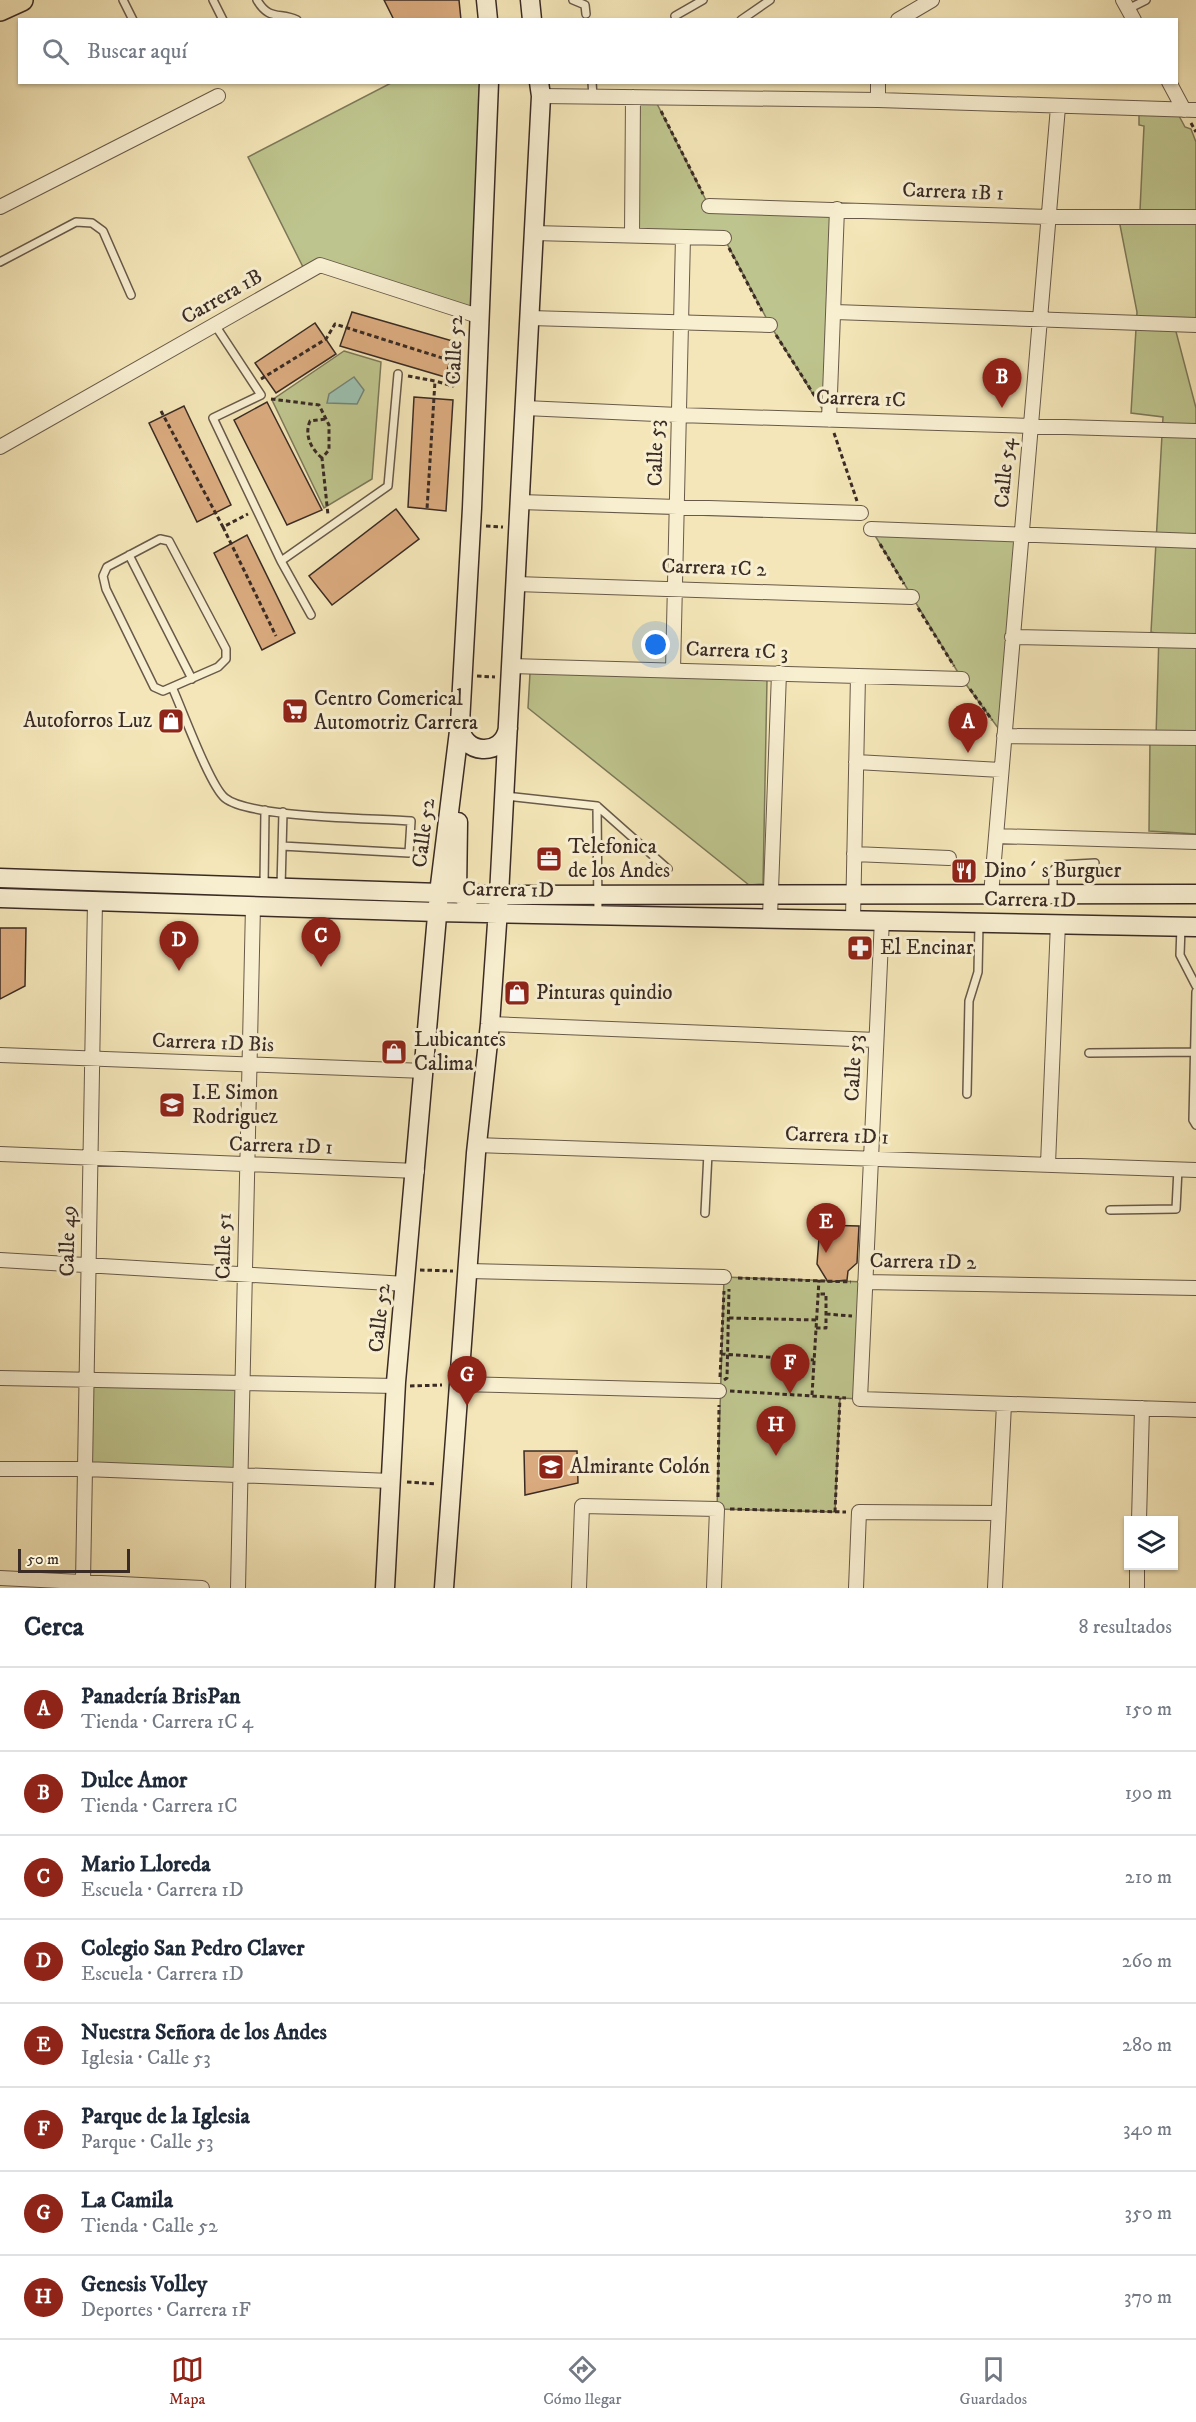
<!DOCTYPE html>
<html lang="es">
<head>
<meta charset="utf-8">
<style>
	:root { --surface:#fff; --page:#f6f6f7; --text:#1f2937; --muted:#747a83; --line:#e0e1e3; --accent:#8f2418 }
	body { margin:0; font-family:"IM FELL DW Pica",serif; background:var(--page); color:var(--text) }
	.controls { position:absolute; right:18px; bottom:18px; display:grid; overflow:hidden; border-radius:0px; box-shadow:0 2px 4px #0004 }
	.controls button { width:54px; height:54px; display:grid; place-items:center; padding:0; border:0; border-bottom:2px solid var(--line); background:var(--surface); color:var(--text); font:30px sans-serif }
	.scale { position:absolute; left:18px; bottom:15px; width:112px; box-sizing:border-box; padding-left:6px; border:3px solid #3a2b25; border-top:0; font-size:16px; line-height:21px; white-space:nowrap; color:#3a2b25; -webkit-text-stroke:4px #f8efd1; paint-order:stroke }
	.you { position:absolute; left:656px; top:645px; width:21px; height:21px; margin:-15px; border:4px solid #fff; border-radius:50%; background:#1a73e8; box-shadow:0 0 0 9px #1a73e833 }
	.badge { display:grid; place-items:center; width:39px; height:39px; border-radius:50%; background:var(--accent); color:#fff; font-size:20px; font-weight:700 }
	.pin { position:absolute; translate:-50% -50px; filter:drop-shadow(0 2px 3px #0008) }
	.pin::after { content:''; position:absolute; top:32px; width:21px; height:18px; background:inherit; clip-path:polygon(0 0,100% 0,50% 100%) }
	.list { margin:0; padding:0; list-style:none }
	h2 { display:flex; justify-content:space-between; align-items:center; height:78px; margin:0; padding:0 24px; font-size:26px }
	h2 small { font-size:20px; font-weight:400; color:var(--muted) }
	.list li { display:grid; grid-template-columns:39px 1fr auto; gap:18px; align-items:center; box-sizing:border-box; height:84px; padding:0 24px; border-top:2px solid var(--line) }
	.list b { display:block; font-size:22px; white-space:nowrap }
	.list p { margin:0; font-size:20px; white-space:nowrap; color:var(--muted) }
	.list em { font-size:20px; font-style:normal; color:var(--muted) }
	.icon { flex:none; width:33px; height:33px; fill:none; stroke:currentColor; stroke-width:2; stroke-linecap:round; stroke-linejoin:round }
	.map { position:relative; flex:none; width:1196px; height:1588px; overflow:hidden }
	.search { position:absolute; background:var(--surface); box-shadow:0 2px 4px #0004; left:18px; right:18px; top:18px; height:66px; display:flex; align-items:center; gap:15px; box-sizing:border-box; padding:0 21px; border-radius:0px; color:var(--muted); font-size:22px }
	.sheet { height:750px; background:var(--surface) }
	nav { display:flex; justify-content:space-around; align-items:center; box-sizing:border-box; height:84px; border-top:2px solid var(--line); background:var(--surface); font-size:16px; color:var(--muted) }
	nav a { display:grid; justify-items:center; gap:3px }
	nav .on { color:var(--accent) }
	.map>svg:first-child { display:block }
	.green { fill:#bec48d; stroke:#7c7859; stroke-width:1.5 }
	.water { fill:#9cc0af; stroke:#758478; stroke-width:1.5 }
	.building { fill:#daab7e; stroke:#3a2b25; stroke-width:1.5 }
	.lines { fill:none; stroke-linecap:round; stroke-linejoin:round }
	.lane-casing { stroke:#685a4a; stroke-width:10 }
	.street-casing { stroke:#685a4a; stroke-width:16 }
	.secondary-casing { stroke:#3a2b25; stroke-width:21 }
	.primary-casing { stroke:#3a2b25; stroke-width:24 }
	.path { stroke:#3a2b25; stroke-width:3; stroke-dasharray:4.5 3; stroke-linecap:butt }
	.lane { stroke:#f8efd1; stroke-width:7 }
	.street { stroke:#f8efd1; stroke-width:14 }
	.secondary { stroke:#f8efd1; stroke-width:18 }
	.primary { stroke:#f4e6b8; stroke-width:21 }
	.labels { text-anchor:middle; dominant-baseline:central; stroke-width:6; stroke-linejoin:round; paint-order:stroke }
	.street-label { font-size:21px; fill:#3a2b25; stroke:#f8efd1 }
	.poi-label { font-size:21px; fill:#3a2b25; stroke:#f8efd1; text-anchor:start }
</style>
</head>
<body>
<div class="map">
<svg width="1196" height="1588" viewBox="0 0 1196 1588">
	<rect width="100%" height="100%" fill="#f4e6b8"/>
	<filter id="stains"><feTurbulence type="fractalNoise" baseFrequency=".00333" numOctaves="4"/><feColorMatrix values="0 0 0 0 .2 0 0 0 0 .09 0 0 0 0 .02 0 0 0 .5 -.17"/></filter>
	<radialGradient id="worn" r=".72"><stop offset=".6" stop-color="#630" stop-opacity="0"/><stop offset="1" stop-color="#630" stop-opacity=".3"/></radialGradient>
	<path class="green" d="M 391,83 L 489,83 L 478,316 L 321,266 L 306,273 L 248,157 Z
		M 633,97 L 654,98 L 709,206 L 837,209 L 829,420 L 770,325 L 724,238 L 632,235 Z
		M 1178,114 L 1185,127 L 1191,129 L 1196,142 L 1196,322 L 1174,324 L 1196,408 L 1196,834 L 1149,831 L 1150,738 L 1156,737 L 1159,634 L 1151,632 L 1163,417 L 1131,413 L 1137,312 L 1120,225 L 1140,210 L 1144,126 L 1139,125 L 1139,115 Z
		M 344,351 L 381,362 L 372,479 L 324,508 L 272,400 Z
		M 871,529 L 1021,536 L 1004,736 L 962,679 Z
		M 530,673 L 767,680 L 763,884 L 749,885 L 528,708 Z
		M 724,1277 L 865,1282 L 860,1399 L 840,1398 L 835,1512 L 717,1509 Z
		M 86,1380 L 241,1383 L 240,1477 L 85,1469 Z"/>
	<path class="water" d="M 354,377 L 364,390 L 357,404 L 327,403 L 329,394 Z"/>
	<path class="building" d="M 384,0 L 459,0 L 461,20 L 394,20 Z
		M 352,312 L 456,342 L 445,377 L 340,346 Z
		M 315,323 L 336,354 L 276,393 L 255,363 Z
		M 414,397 L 453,400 L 446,511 L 408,507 Z
		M 267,402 L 322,510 L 287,525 L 234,420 Z
		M 184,406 L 231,505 L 197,522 L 149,423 Z
		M 396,509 L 419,539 L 332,605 L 309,576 Z
		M 247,535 L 295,633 L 262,650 L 214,553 Z
		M 0,928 L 26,928 L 25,986 L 0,999 Z
		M 820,1225 L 859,1226 L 857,1263 L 848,1271 L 847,1280 L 828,1282 L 817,1264 Z
		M 524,1451 L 577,1451 L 578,1483 L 525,1495 Z"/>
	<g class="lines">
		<defs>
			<path id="lane" d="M 123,0 L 133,20
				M 213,0 L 223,20
				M 257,0 C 269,21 280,12 297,20
				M 573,0 L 585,5 L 586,14
				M 1128,9 L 1146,0
				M 675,16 L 703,0
				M 741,20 L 770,0
				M 592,82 L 593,97
				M 0,262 L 76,222 L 92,223 L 103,231 L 131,295
				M 215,325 L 261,395 L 213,418 L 281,561 L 311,615
				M 160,539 L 169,541 L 226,649 L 226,659 L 218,667 L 163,691 L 154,687 L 106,589 L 103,576 L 107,567 Z
				M 129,555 L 192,679
				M 281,561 L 388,486 L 398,374
				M 172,687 C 182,709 210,786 225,798 C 249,818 375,818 411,821 L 409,853 L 282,846
				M 506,796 L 597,806 L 668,869
				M 597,806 L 598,914
				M 264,885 L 265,810
				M 281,887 L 283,812
				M 1053,892 L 1053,871 L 1058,865 L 1095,863
				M 1181,927 L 1180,955 L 1196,986
				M 1196,992 L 1193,1120 L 1196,1125
				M 1089,1053 L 1195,1052
				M 967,1094 L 969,1001 L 978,972 L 979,924
				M 1110,1210 L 1176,1209 L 1178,1169
				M 705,1213 L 708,1153"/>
			<path id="street" d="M 1123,0 L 1134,20
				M 898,20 L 932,0
				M 878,82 L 878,100
				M 1169,82 L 1184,110
				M 541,96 L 878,100 L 1196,110
				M 709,206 L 1049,217 L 1196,217
				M 0,207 L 218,96
				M 534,233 L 724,238
				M 632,235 L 633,97
				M 835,312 L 1196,325
				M 530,318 L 770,325
				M 525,408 L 678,415 L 1196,431
				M 829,420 L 837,209
				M 0,447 L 320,265 L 478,316
				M 520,502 L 861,513
				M 871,529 L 1196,541
				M 516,584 L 912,597
				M 1012,637 L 1196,641
				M 511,666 L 962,679
				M 673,670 L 683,237
				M 1004,736 L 1196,738
				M 856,762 L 1001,770
				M 996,836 L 1196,842
				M 854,854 L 949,858
				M 991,895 L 1058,107
				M 770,917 L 779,673
				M 853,919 L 858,676
				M 882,919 L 860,1399 L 1196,1410
				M 490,1024 L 876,1040
				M 0,1055 L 425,1071
				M 477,1145 L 1196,1170
				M 0,1154 L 417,1171
				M 1048,1164 L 1058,923
				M 0,1260 L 406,1284
				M 469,1271 L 724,1277
				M 865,1282 L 1196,1288
				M 0,1378 L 396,1386
				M 460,1384 L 719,1391
				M 0,1469 L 85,1469 L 391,1481
				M 1139,1520 L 1142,1408
				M 0,1578 L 202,1588
				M 83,1582 L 95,901
				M 238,1588 L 253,906
				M 579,1588 L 582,1506 L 717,1509 L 714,1588
				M 856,1588 L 859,1512 L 998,1513
				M 995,1588 L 1004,1404
				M 1137,1588 L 1137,1566"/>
			<path id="secondary" d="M 486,0 L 488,20
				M 530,0 L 532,20
				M 460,725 C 461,755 503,758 508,728
				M 458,822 L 457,893 L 469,899
				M 0,878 L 499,895 L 1196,894
				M 0,898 L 437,912 L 1196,927
				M 385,1588 L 396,1382 L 439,893 L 460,723 L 472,508 L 489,82
				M 444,1588 L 476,1153 L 490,1024 L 499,895 L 541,96 L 539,82"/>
			<path id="primary" d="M 0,10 L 22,0"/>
		</defs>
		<use href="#lane" class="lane-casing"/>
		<use href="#street" class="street-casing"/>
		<use href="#secondary" class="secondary-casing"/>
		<use href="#primary" class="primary-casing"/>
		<path class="path" d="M 661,111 L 703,194
			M 1191,123 L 1196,132
			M 729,248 L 762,311
			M 776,335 L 816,398
			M 408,376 L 435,381 L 427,509
			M 261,379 L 326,339 L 335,324 L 455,362 L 453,386 L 435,381
			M 271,399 L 319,405 L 329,425 L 329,450 L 322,458 L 328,515
			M 161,411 L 223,527 L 248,514
			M 834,433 L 857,501
			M 322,458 C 311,449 304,435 310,421 L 326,419
			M 486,526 L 503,527
			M 223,527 L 276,636
			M 880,544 L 904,584
			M 918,608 L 954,666
			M 477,676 L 495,677
			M 970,689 L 992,720
			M 420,1270 L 453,1271
			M 738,1278 L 851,1282
			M 826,1314 L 852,1316
			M 729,1318 L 817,1320
			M 816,1328 L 826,1328 L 826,1294 L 819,1294
			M 721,1354 L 814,1360
			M 720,1377 L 724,1291
			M 724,1380 L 727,1378 L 729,1289
			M 410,1386 L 442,1385
			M 730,1391 L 846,1398
			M 812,1395 L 819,1280
			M 407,1482 L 436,1484
			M 718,1497 L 719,1405
			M 730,1509 L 846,1512
			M 835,1512 L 840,1398"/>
		<use href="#lane" class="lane"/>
		<use href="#street" class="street"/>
		<use href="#secondary" class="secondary"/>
		<use href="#primary" class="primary"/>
	</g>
	<defs>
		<symbol id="supermarket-square" viewBox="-11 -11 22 22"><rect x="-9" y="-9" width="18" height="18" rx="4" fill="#8f2418" stroke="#f8efd1"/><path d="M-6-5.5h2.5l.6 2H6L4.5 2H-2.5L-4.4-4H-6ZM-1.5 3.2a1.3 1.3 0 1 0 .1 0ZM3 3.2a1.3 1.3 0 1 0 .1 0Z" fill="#fff"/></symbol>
		<symbol id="shop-square" viewBox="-11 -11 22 22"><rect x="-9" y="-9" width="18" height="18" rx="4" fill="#8f2418" stroke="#f8efd1"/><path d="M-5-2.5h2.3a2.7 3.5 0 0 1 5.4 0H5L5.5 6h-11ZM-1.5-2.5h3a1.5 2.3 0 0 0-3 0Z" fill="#fff"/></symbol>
		<symbol id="office-square" viewBox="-11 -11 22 22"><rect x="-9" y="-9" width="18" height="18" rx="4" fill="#8f2418" stroke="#f8efd1"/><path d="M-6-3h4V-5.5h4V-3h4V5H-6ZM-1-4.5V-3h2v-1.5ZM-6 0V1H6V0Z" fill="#fff"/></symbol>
		<symbol id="restaurant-square" viewBox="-11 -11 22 22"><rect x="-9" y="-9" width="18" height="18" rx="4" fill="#8f2418" stroke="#f8efd1"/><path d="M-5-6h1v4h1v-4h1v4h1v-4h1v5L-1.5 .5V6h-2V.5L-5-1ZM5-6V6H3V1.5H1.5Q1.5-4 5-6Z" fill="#fff"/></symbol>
		<symbol id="pharmacy-square" viewBox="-11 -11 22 22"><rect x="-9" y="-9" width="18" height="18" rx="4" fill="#8f2418" stroke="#f8efd1"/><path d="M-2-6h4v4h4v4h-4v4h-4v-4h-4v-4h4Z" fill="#fff"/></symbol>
		<symbol id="school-square" viewBox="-11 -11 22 22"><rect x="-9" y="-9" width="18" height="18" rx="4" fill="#8f2418" stroke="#f8efd1"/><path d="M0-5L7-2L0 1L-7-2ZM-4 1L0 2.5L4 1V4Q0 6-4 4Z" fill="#fff"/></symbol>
	</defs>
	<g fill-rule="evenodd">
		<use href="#supermarket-square" x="280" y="696" width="30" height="30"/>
		<use href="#shop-square" x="156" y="706" width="30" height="30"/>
		<use href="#office-square" x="534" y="844" width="30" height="30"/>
		<use href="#restaurant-square" x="949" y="856" width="30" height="30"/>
		<use href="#pharmacy-square" x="845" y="933" width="30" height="30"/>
		<use href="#shop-square" x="502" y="978" width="30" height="30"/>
		<use href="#shop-square" x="379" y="1037" width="30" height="30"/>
		<use href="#school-square" x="157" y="1090" width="30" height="30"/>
		<use href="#school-square" x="536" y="1452" width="30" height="30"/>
	</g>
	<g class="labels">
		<g class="street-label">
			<text transform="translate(953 192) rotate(2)">Carrera 1B 1</text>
			<text transform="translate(222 297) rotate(-30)">Carrera 1B</text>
			<text transform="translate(455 350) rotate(-88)">Calle 52</text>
			<text transform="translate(861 399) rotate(2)">Carrera 1C</text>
			<text transform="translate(656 453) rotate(-89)">Calle 53</text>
			<text transform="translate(1005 473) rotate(-85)">Calle 54</text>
			<text transform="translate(714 568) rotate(2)">Carrera 1C 2</text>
			<text transform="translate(737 651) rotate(2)">Carrera 1C 3</text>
			<text transform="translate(424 833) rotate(-83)">Calle 52</text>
			<text transform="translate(508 890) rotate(1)">Carrera 1D</text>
			<text transform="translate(1030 900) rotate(1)">Carrera 1D</text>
			<text transform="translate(213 1043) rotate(2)">Carrera 1D Bis</text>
			<text transform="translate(854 1068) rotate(-87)">Calle 53</text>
			<text transform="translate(837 1136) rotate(2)">Carrera 1D 1</text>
			<text transform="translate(281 1146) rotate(2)">Carrera 1D 1</text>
			<text transform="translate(68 1241) rotate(-89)">Calle 49</text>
			<text transform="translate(224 1246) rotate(-89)">Calle 51</text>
			<text transform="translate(923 1262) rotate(1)">Carrera 1D 2</text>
			<text transform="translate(380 1318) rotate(-84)">Calle 52</text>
		</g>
		<g class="poi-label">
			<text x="314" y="699">Centro Comerical<tspan x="314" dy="24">Automotriz Carrera</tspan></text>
			<text x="152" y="721" text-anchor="end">Autoforros Luz</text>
			<text x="568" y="847">Telefonica<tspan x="568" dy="24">de los Andes</tspan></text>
			<text x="984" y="871">Dino´ s Burguer</text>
			<text x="880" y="948">El Encinar</text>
			<text x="536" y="993">Pinturas quindio</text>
			<text x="414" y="1040">Lubicantes<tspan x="414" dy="24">Calima</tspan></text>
			<text x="192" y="1093">I.E Simon<tspan x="192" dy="24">Rodriguez</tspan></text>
			<text x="570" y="1467">Almirante Colón</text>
		</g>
	</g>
	<rect width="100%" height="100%" filter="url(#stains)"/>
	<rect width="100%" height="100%" fill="url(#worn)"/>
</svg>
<div class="controls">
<button><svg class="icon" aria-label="layers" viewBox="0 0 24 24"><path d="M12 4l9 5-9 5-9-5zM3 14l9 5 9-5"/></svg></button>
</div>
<div class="scale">50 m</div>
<div class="you"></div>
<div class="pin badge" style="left:968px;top:753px">A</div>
<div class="pin badge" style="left:1002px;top:408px">B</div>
<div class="pin badge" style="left:321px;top:967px">C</div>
<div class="pin badge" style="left:179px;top:971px">D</div>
<div class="pin badge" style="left:826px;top:1253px">E</div>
<div class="pin badge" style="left:790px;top:1394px">F</div>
<div class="pin badge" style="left:467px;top:1406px">G</div>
<div class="pin badge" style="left:776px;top:1456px">H</div>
<div class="search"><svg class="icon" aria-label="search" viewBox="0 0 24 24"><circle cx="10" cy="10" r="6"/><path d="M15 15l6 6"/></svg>Buscar aquí</div>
</div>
<section class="sheet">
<h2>Cerca<small>8 resultados</small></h2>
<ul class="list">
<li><span class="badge">A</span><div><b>Panadería BrisPan</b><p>Tienda · Carrera 1C 4</p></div><em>150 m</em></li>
<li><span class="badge">B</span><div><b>Dulce Amor</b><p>Tienda · Carrera 1C</p></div><em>190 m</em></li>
<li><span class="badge">C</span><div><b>Mario Lloreda</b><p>Escuela · Carrera 1D</p></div><em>210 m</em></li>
<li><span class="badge">D</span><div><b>Colegio San Pedro Claver</b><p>Escuela · Carrera 1D</p></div><em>260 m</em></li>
<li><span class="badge">E</span><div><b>Nuestra Señora de los Andes</b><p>Iglesia · Calle 53</p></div><em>280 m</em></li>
<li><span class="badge">F</span><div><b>Parque de la Iglesia</b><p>Parque · Calle 53</p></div><em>340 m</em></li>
<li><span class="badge">G</span><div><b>La Camila</b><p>Tienda · Calle 52</p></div><em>350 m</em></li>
<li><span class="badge">H</span><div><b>Genesis Volley</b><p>Deportes · Carrera 1F</p></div><em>370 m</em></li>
</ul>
</section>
<nav>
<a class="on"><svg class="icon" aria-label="map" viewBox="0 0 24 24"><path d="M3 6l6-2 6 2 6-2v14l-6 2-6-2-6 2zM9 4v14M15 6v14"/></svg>Mapa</a>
<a><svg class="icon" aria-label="directions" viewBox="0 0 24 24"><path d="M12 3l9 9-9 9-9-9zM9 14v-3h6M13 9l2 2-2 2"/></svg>Cómo llegar</a>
<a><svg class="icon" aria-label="saved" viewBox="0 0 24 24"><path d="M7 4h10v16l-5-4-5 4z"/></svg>Guardados</a>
</nav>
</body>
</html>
